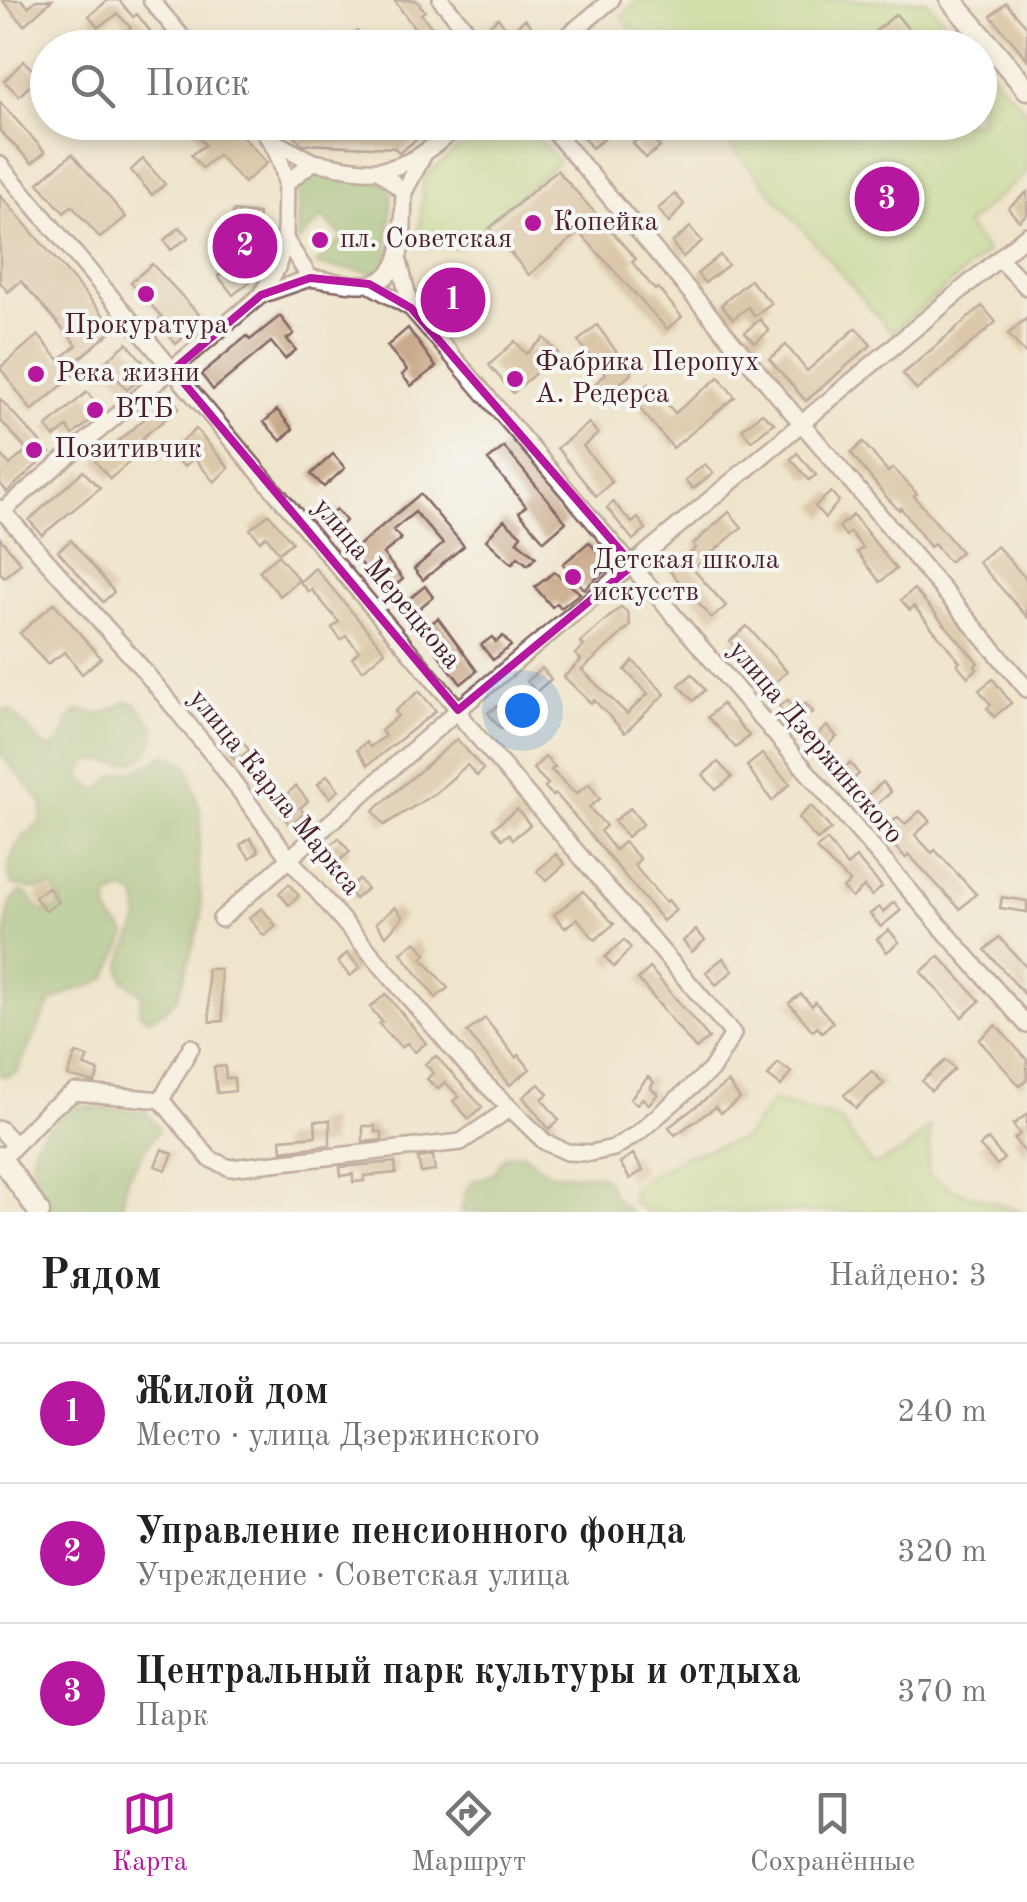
<!DOCTYPE html>
<html lang="ru">
<head>
<meta charset="utf-8">
<style>
	:root { --surface:#fff; --page:#f2f2f2; --text:#222; --muted:#767676; --line:#e0e0e0; --accent:#b5179e }
	body { margin:0; font-family:"Old Standard TT",serif; background:var(--page); color:var(--text) }
	.you { position:absolute; left:522px; top:710px; width:35px; height:35px; margin:-25px; border:8px solid #fff; border-radius:50%; background:#1a73e8; box-shadow:0 0 0 15px #1a73e833 }
	.badge { display:grid; place-items:center; width:65px; height:65px; border-radius:50%; background:var(--accent); color:#fff; font-size:32px; font-weight:700 }
	.pin { position:absolute; translate:-50% -50%; border:5px solid #fff; box-shadow:0 2px 10px #0006 }
	.list { margin:0; padding:0; list-style:none }
	h2 { display:flex; justify-content:space-between; align-items:center; height:130px; margin:0; padding:0 40px; font-size:42px }
	h2 small { font-size:32px; font-weight:400; color:var(--muted) }
	.list li { display:grid; grid-template-columns:65px 1fr auto; gap:30px; align-items:center; box-sizing:border-box; height:140px; padding:0 40px; border-top:2px solid var(--line) }
	.list b { display:block; font-size:38px; white-space:nowrap }
	.list p { margin:0; font-size:32px; white-space:nowrap; color:var(--muted) }
	.list em { font-size:32px; font-style:normal; color:var(--muted) }
	.icon { flex:none; width:55px; height:55px; fill:none; stroke:currentColor; stroke-width:2; stroke-linecap:round; stroke-linejoin:round }
	.map { position:relative; flex:none; width:1027px; height:1212px; overflow:hidden }
	.search { position:absolute; background:var(--surface); box-shadow:0 5px 15px #0003; left:30px; right:30px; top:30px; height:110px; display:flex; align-items:center; gap:25px; box-sizing:border-box; padding:0 35px; border-radius:55px; color:var(--muted); font-size:38px }
	.sheet { height:550px; background:var(--surface) }
	nav { display:flex; justify-content:space-around; align-items:center; box-sizing:border-box; height:140px; border-top:2px solid var(--line); background:var(--surface); font-size:28px; color:var(--muted) }
	nav a { display:grid; justify-items:center; gap:5px }
	nav .on { color:var(--accent) }
	.map>svg:first-child { display:block }
	.green { fill:#afd884; stroke:#7c7c58; stroke-width:2.5 }
	.forest { fill:#8bb872; stroke:#6a6c4e; stroke-width:2.5 }
	.building { fill:#c5a380 }
	.lines { fill:none; stroke-linecap:round; stroke-linejoin:round }
	.minor-casing { stroke:#846463; stroke-width:20 }
	.major-casing { stroke:#846463; stroke-width:25 }
	.minor { stroke:#fff; stroke-width:15 }
	.major { stroke:#fff; stroke-width:20 }
	.marked { fill:none; stroke:#b5179e; stroke-width:8; stroke-linejoin:round }
	.poi-dot { fill:#b5179e; stroke:#f6f6f2; stroke-width:4 }
	.labels { text-anchor:middle; dominant-baseline:central; stroke-width:8; stroke-linejoin:round; paint-order:stroke }
	.poi-label { font-size:28px; fill:#4a1f2b; stroke:#f6f6f2; text-anchor:start }
	.street-label { font-size:28px; fill:#4a1f2b; stroke:#f6f6f2 }
</style>
</head>
<body>
<div class="map">
<svg width="1027" height="1212" viewBox="0 0 1027 1212">
	<rect width="100%" height="100%" fill="#f6f6f2"/>
	<filter id="ink" filterUnits="userSpaceOnUse"><feTurbulence type="fractalNoise" baseFrequency=".01" numOctaves="2"/><feDisplacementMap in="SourceGraphic" scale="20" xChannelSelector="R" yChannelSelector="G"/><feConvolveMatrix kernelMatrix="1 2 1 2 8 2 1 2 1" color-interpolation-filters="sRGB"/></filter>
	<filter id="wash" filterUnits="userSpaceOnUse"><feTurbulence type="fractalNoise" baseFrequency=".0048" numOctaves="4" result="noise"/><feDisplacementMap in="SourceGraphic" scale="40" xChannelSelector="R" yChannelSelector="G"/><feGaussianBlur stdDeviation="2.25" result="paint"/><feColorMatrix in="noise" values="0 0 0 0 0 0 0 0 0 0 0 0 0 0 0 0 0 1.4 0 .05"/><feComposite in="paint" operator="in"/></filter>
	<g filter="url(#wash)">
		<rect width="100%" height="100%" fill="#efe5cc"/>
		<path class="green" d="M 639,0 L 926,0 L 968,47 L 648,47 L 621,16 Z
			M 980,60 L 1027,113 L 1027,172 L 965,225 L 987,252 L 892,333 L 712,123 L 980,122 Z
			M 488,123 L 524,123 L 558,162 L 459,248 L 418,247 L 424,177 Z
			M 773,1101 L 840,1120 L 873,1166 L 903,1152 L 930,1127 L 928,1175 L 957,1191 L 1023,1212 L 648,1212 L 632,1202 L 634,1185 L 685,1156 L 742,1140 Z"/>
		<path class="forest" d="M 311,171 L 382,182 L 392,193 L 387,264 L 377,273 L 315,265 L 343,237 L 323,217 L 297,243 L 298,182 Z
			M 126,702 L 136,704 L 156,729 C 147,773 125,762 90,760 L 83,769 L 82,779 L 94,789 L 102,788 C 117,769 118,775 138,769 C 148,766 157,758 168,754 L 188,765 L 201,817 L 198,862 L 202,915 L 178,996 L 167,1008 L 150,1019 L 139,1013 L 142,995 C 137,990 128,985 124,979 C 110,955 153,928 134,894 L 122,891 L 109,897 C 105,924 115,917 127,935 L 107,977 L 93,985 L 69,992 L 50,1003 L 17,1072 L 7,1077 L 0,1076 C 0,1057 0,1037 0,1019 C 1,1005 7,993 7,979 C 7,952 0,905 21,892 L 28,895 L 42,913 L 55,909 L 62,901 L 51,886 L 36,890 L 12,885 C 2,859 21,836 41,822 L 43,803 L 0,753 L 0,714 L 4,710 L 10,710 L 46,748 L 54,748 L 63,738 L 70,717 L 79,711 L 103,714 Z
			M 75,1106 L 146,1112 L 159,1129 L 127,1177 L 121,1212 L 56,1212 C 20,1162 23,1141 75,1106 Z
			M 522,1153 L 550,1174 L 597,1175 L 605,1178 L 615,1199 L 630,1212 L 461,1212 L 467,1188 L 473,1181 L 493,1174 L 505,1156 Z"/>
		<g id="blocks">
			<path class="building" d="M 2,0 L 22,0 L 28,7 L 36,0 L 52,0 L 24,25 Z
				M 108,0 L 119,0 L 133,17 L 137,14 L 163,48 L 134,48 L 123,35 L 131,28 L 118,14 L 98,27 L 89,16 Z
				M 394,0 L 416,0 L 425,11 L 421,14 L 449,48 L 429,48 Z
				M 1006,3 L 1027,27 L 1027,59 L 991,16 Z
				M 896,14 L 924,48 L 855,48 Z
				M 498,18 L 510,32 L 525,19 L 544,41 L 537,48 L 501,48 L 485,29 Z
				M 357,31 L 371,48 L 338,48 Z
				M 24,61 L 39,77 L 19,96 L 4,81 Z
				M 0,102 L 45,152 L 32,163 L 0,131 Z
				M 186,122 L 229,122 L 267,163 L 244,183 L 218,155 L 202,168 L 191,155 L 205,145 Z
				M 280,122 L 377,125 L 381,129 L 389,122 L 439,122 L 399,153 L 395,148 L 302,144 Z
				M 592,122 L 605,138 L 592,148 L 583,137 L 587,133 L 583,128 Z
				M 647,132 L 660,147 L 646,158 L 633,143 Z
				M 72,154 L 126,217 L 100,238 L 72,206 L 64,213 L 38,183 Z
				M 143,159 L 165,184 L 152,195 L 131,170 Z
				M 557,170 L 636,259 L 632,262 L 655,290 L 658,288 L 682,317 L 667,329 L 579,232 L 529,275 L 490,228 Z
				M 1027,192 L 1027,214 L 1019,221 L 1008,208 Z
				M 675,194 L 684,204 L 669,223 L 658,209 Z
				M 0,195 L 115,328 L 67,369 L 73,376 L 32,411 L 0,368 L 38,335 L 59,360 L 77,345 L 21,281 L 8,292 L 0,282 Z
				M 233,211 L 259,214 L 251,281 L 233,295 L 218,276 L 226,270 Z
				M 180,227 L 189,237 L 171,250 L 164,240 Z
				M 690,227 L 702,241 L 683,257 L 672,243 Z
				M 720,255 L 728,265 L 705,283 L 697,274 Z
				M 152,264 L 204,320 L 176,344 L 157,321 L 162,317 L 149,303 L 147,305 L 131,282 Z
				M 750,280 L 771,303 L 755,316 L 748,307 L 733,319 L 721,305 Z
				M 460,283 L 471,296 L 446,317 L 435,305 Z
				M 982,306 L 996,322 L 917,390 L 903,374 Z
				M 280,316 L 294,334 L 287,339 L 296,350 L 285,359 L 271,342 L 213,390 L 201,374 L 247,336 L 250,340 Z
				M 1027,318 L 1027,356 L 1008,334 Z
				M 760,319 L 769,331 L 755,343 L 745,332 Z
				M 597,325 L 632,373 L 598,402 L 588,390 L 606,374 L 578,341 Z
				M 408,328 L 436,367 L 411,386 L 402,375 L 407,370 L 387,346 Z
				M 856,328 L 871,345 L 806,401 L 769,359 L 786,345 L 807,371 Z
				M 544,338 L 558,353 L 513,393 L 489,365 L 515,341 L 526,354 Z
				M 127,343 L 150,370 L 127,390 L 112,372 L 106,377 L 98,368 Z
				M 719,377 L 735,397 L 673,448 L 631,398 L 649,384 L 675,413 Z
				M 87,392 L 102,411 L 73,435 L 67,427 L 54,437 L 46,427 Z
				M 171,396 L 179,408 L 142,438 L 148,446 L 110,479 L 95,461 Z
				M 0,399 L 50,453 L 7,492 L 0,483 L 0,453 L 10,465 L 27,450 L 0,420 Z
				M 277,410 L 293,429 L 281,441 L 264,422 Z
				M 762,413 L 774,423 L 751,441 L 742,429 Z
				M 589,423 L 598,434 L 583,446 L 612,482 L 596,496 L 557,448 Z
				M 196,429 L 229,468 L 214,482 L 194,458 L 184,467 L 170,451 Z
				M 863,442 L 888,472 L 893,468 L 910,486 L 917,494 L 914,496 L 961,552 L 949,562 L 934,544 L 930,547 L 901,508 L 899,510 L 887,498 L 851,453 Z
				M 504,447 L 566,522 L 544,541 L 519,512 L 526,506 L 488,460 Z
				M 797,453 L 816,475 L 809,480 L 791,459 Z
				M 333,454 L 345,468 L 324,487 L 311,474 Z
				M 705,464 L 713,473 L 693,489 L 685,480 Z
				M 83,471 L 100,488 L 42,535 L 29,520 Z
				M 831,492 L 839,501 L 825,518 L 815,506 Z
				M 420,494 L 464,546 L 423,580 L 414,569 L 443,544 L 415,512 L 393,530 L 401,539 L 383,554 L 403,579 L 386,594 L 351,552 Z
				M 613,502 L 632,523 L 638,518 L 646,529 L 633,540 L 607,508 Z
				M 336,509 L 346,521 L 334,533 L 323,521 Z
				M 729,512 L 742,527 L 693,569 L 726,606 L 712,618 L 670,571 L 696,548 L 693,544 Z
				M 269,514 L 292,542 L 279,553 L 266,536 L 260,541 L 250,529 Z
				M 853,515 L 896,569 L 880,582 L 857,552 L 863,548 L 850,532 L 846,536 L 839,527 Z
				M 504,520 L 521,535 L 517,541 L 536,557 L 528,565 L 518,557 L 512,564 L 486,540 Z
				M 0,538 L 21,563 L 4,577 L 0,572 Z
				M 71,540 L 114,592 L 103,602 L 58,551 Z
				M 589,542 L 610,567 L 584,589 L 563,564 Z
				M 997,546 L 1027,580 L 1027,617 L 978,562 Z
				M 278,555 L 299,580 L 280,596 L 259,571 Z
				M 315,568 L 385,651 L 363,670 L 352,658 L 359,651 L 346,636 L 341,640 L 332,628 L 339,622 L 312,590 L 309,592 L 300,582 Z
				M 554,572 L 580,593 L 561,608 L 557,603 L 552,607 L 535,587 Z
				M 425,586 L 433,597 L 406,619 L 398,608 Z
				M 914,589 L 978,663 L 975,666 L 977,669 L 968,677 L 957,664 L 960,662 L 914,606 L 910,610 L 901,600 Z
				M 54,603 L 101,658 L 82,674 L 65,652 L 47,664 L 20,633 Z
				M 621,607 L 628,613 L 630,626 L 582,670 L 627,714 L 648,694 L 625,670 L 633,661 L 665,694 L 625,733 L 594,700 L 591,703 L 564,677 L 581,660 L 575,654 L 584,646 L 580,642 Z
				M 438,618 L 477,671 L 461,684 L 421,632 Z
				M 747,626 L 787,672 L 770,687 L 730,641 Z
				M 503,636 L 511,646 L 493,660 L 481,645 L 492,637 L 496,642 Z
				M 542,668 L 551,679 L 536,692 L 527,681 Z
				M 692,674 L 705,690 L 693,701 L 679,685 Z
				M 993,679 L 1011,703 L 994,717 L 987,708 L 991,705 L 979,690 Z
				M 419,691 L 436,711 L 368,765 L 357,750 L 366,742 L 370,747 L 385,736 L 381,731 L 398,716 L 395,711 Z
				M 788,700 L 796,710 L 805,703 L 813,712 L 795,726 L 779,706 Z
				M 722,704 L 749,736 L 736,748 L 708,717 Z
				M 499,705 L 511,721 L 501,729 L 488,713 Z
				M 827,726 L 837,737 L 819,753 L 809,742 Z
				M 457,739 L 483,769 L 477,776 L 467,765 L 437,792 L 384,825 L 373,811 Z
				M 242,741 L 249,750 L 236,761 L 228,752 Z
				M 762,754 L 790,784 L 772,801 L 747,766 Z
				M 545,757 L 555,767 L 551,770 L 576,794 L 589,784 L 600,799 L 589,807 L 606,826 L 600,831 L 615,850 L 624,842 L 640,859 L 634,865 L 665,902 L 668,900 L 676,910 L 663,921 L 556,794 L 553,796 L 545,787 L 548,784 L 533,769 Z
				M 718,762 L 732,777 L 716,790 L 703,775 Z
				M 850,763 L 859,774 L 845,786 L 835,775 Z
				M 260,772 L 271,786 L 263,793 L 251,779 Z
				M 327,775 L 339,790 L 330,798 L 318,784 Z
				M 883,782 L 891,792 L 867,813 L 859,803 Z
				M 296,786 L 308,801 L 300,808 L 304,813 L 290,825 L 282,815 L 290,809 L 281,799 Z
				M 811,806 L 831,829 L 817,840 L 798,818 Z
				M 630,808 L 643,824 L 627,837 L 614,821 Z
				M 517,809 L 530,825 L 513,839 L 509,834 L 502,839 L 493,828 Z
				M 920,811 L 930,821 L 915,835 L 932,853 L 935,850 L 976,894 L 960,909 L 909,855 L 906,858 L 881,832 L 898,817 L 905,824 Z
				M 250,838 L 259,851 L 250,858 L 240,845 Z
				M 339,838 L 350,852 L 328,869 L 317,855 Z
				M 827,840 L 847,866 L 856,857 L 882,887 L 872,896 L 864,887 L 852,898 L 843,888 L 850,882 L 816,849 Z
				M 556,854 L 565,864 L 546,881 L 537,871 Z
				M 359,879 L 367,889 L 355,899 L 347,889 Z
				M 289,884 L 299,896 L 289,905 L 279,893 Z
				M 48,887 L 59,902 L 45,911 L 35,897 Z
				M 583,891 L 614,924 L 595,940 L 577,918 L 565,928 L 554,915 Z
				M 1002,897 L 1027,901 L 1027,912 L 1000,908 Z
				M 894,902 L 901,910 L 881,927 L 870,914 L 879,907 L 883,912 Z
				M 395,907 L 403,917 L 386,936 L 376,923 Z
				M 262,908 L 276,926 L 264,936 L 249,918 Z
				M 696,930 L 705,940 L 692,952 L 683,941 Z
				M 889,930 L 899,942 L 887,952 L 877,939 Z
				M 999,937 L 1027,968 L 1027,997 L 985,950 Z
				M 624,940 L 631,948 L 614,967 L 605,957 Z
				M 416,941 L 426,954 L 422,958 L 448,988 L 436,998 L 401,953 Z
				M 347,953 L 360,968 L 350,976 L 338,962 Z
				M 939,956 L 980,1001 L 962,1017 L 921,972 Z
				M 723,958 L 733,971 L 716,985 L 706,972 Z
				M 650,968 L 709,1038 L 696,1049 L 638,979 Z
				M 207,969 L 220,969 L 223,1021 L 210,1022 Z
				M 386,994 L 426,1043 L 415,1052 L 407,1043 L 402,1048 L 379,1024 L 382,1022 L 370,1007 Z
				M 801,994 L 812,1006 L 815,1002 L 833,1022 L 822,1032 L 817,1027 L 813,1031 L 789,1003 Z
				M 485,1018 L 516,1058 L 519,1055 L 530,1069 L 510,1085 L 467,1032 Z
				M 996,1025 L 1027,1060 L 1027,1080 L 1020,1086 L 979,1040 Z
				M 76,1053 L 88,1057 L 84,1066 L 99,1071 L 95,1083 L 68,1076 Z
				M 436,1056 L 482,1107 L 469,1119 L 453,1101 L 459,1097 L 445,1082 L 438,1089 L 427,1079 L 433,1073 L 425,1064 Z
				M 946,1060 L 955,1069 L 931,1091 L 922,1081 Z
				M 778,1063 L 791,1072 L 781,1086 L 768,1076 Z
				M 225,1066 L 226,1078 L 234,1078 L 235,1091 L 217,1093 L 214,1067 Z
				M 872,1071 L 884,1084 L 856,1108 L 844,1095 Z
				M 648,1077 L 654,1082 L 650,1088 L 658,1094 L 649,1104 L 642,1098 L 637,1104 L 630,1099 Z
				M 728,1082 L 740,1099 L 721,1113 L 716,1107 L 675,1135 L 669,1127 Z
				M 539,1084 L 548,1094 L 542,1099 L 559,1120 L 549,1129 L 523,1097 Z
				M 1027,1114 L 1027,1155 L 1014,1139 L 1020,1134 L 1013,1125 Z
				M 330,1120 L 330,1145 L 282,1151 L 281,1139 L 316,1136 L 315,1121 Z
				M 363,1126 L 375,1126 L 375,1132 L 382,1132 L 382,1140 L 363,1142 Z
				M 988,1139 L 1004,1159 L 997,1165 L 980,1146 Z
				M 162,1149 L 173,1154 L 166,1170 L 155,1166 Z
				M 633,1154 L 643,1170 L 630,1179 L 620,1163 Z
				M 433,1156 L 435,1171 L 421,1173 L 418,1158 Z
				M 395,1162 L 396,1173 L 364,1176 L 364,1181 L 353,1182 L 353,1174 L 341,1176 L 340,1167 Z"/>
		</g>
	</g>
	<g filter="url(#ink)">
		<use href="#blocks" fill-opacity="0" stroke="#846463" stroke-width="2.5"/>
		<g class="lines">
			<defs>
				<path id="minor" d="M 151,0 L 191,48
					M 441,0 L 482,48
					M 553,48 L 611,0
					M 256,122 C 272,141 282,158 286,183
					M 546,122 L 1027,689
					M 272,141 L 313,162
					M 0,165 L 453,703 L 465,722 L 733,1034 L 711,1070 L 638,1133 L 614,1148 L 591,1153 L 567,1152 L 545,1142 L 470,1069 L 288,857 L 218,761 L 140,666 L 0,508
					M 379,170 L 404,192 C 402,223 409,281 366,284 C 348,285 328,280 310,278 L 285,239 L 286,183 L 313,162 C 333,165 357,172 378,170 C 411,168 439,142 463,122
					M 404,192 L 424,154
					M 1000,259 L 1027,287
					M 399,261 L 411,308
					M 369,284 L 411,308 C 617,546 818,789 1027,1025
					M 261,295 L 277,268 L 285,239
					M 0,513 L 261,295 L 310,278
					M 221,919 L 458,710 L 1027,235
					M 161,1100 L 210,1159 L 230,1168 L 461,1142 L 509,1109
					M 161,1100 L 191,1047
					M 0,1129 L 15,1145
					M 2,1159 L 49,1110 L 75,1092 L 161,1100"/>
				<path id="major" d="M 951,0 L 1027,89
					M 0,1157 L 39,1212"/>
			</defs>
			<use href="#minor" class="minor-casing"/>
			<use href="#major" class="major-casing"/>
			<use href="#minor" class="minor"/>
			<use href="#major" class="major"/>
		</g>
	</g>
	<path d="M0 0H1027V1212H0ZM 310,278 L 369,284 L 411,308 L 633,565 L 458,710 L 173,370 L 261,295 Z" fill="#efe5cc" fill-opacity=".55" fill-rule="evenodd"/>
	<path class="marked" d="M 310,278 L 369,284 L 411,308 L 633,565 L 458,710 L 173,370 L 261,295 Z"/>
	<g class="poi-dot">
		<circle cx="533" cy="223" r="10"/>
		<circle cx="320" cy="240" r="10"/>
		<circle cx="146" cy="294" r="10"/>
		<circle cx="36" cy="374" r="10"/>
		<circle cx="515" cy="379" r="10"/>
		<circle cx="95" cy="410" r="10"/>
		<circle cx="34" cy="450" r="10"/>
		<circle cx="573" cy="577" r="10"/>
	</g>
	<g class="labels">
		<g class="poi-label">
			<text x="553" y="223">Копейка</text>
			<text x="340" y="240">пл. Советская</text>
			<text x="146" y="326" text-anchor="middle">Прокуратура</text>
			<text x="535" y="363">Фабрика Перопух<tspan x="535" dy="32">А. Редерса</tspan></text>
			<text x="56" y="374">Река жизни</text>
			<text x="115" y="410">ВТБ</text>
			<text x="54" y="450">Позитивчик</text>
			<text x="593" y="561">Детская школа<tspan x="593" dy="32">искусств</tspan></text>
		</g>
		<g class="street-label">
			<text transform="translate(386 584) rotate(50)">улица Мерецкова</text>
			<text transform="translate(815 743) rotate(50)">улица Дзержинского</text>
			<text transform="translate(274 793) rotate(51)">улица Карла Маркса</text>
		</g>
	</g>
</svg>
<div class="you"></div>
<div class="pin badge" style="left:453px;top:300px">1</div>
<div class="pin badge" style="left:245px;top:246px">2</div>
<div class="pin badge" style="left:887px;top:199px">3</div>
<div class="search"><svg class="icon" aria-label="search" viewBox="0 0 24 24"><circle cx="10" cy="10" r="6"/><path d="M15 15l6 6"/></svg>Поиск</div>
</div>
<section class="sheet">
<h2>Рядом<small>Найдено: 3</small></h2>
<ul class="list">
<li><span class="badge">1</span><div><b>Жилой дом</b><p>Место · улица Дзержинского</p></div><em>240 m</em></li>
<li><span class="badge">2</span><div><b>Управление пенсионного фонда</b><p>Учреждение · Советская улица</p></div><em>320 m</em></li>
<li><span class="badge">3</span><div><b>Центральный парк культуры и отдыха</b><p>Парк</p></div><em>370 m</em></li>
</ul>
</section>
<nav>
<a class="on"><svg class="icon" aria-label="map" viewBox="0 0 24 24"><path d="M3 6l6-2 6 2 6-2v14l-6 2-6-2-6 2zM9 4v14M15 6v14"/></svg>Карта</a>
<a><svg class="icon" aria-label="directions" viewBox="0 0 24 24"><path d="M12 3l9 9-9 9-9-9zM9 14v-3h6M13 9l2 2-2 2"/></svg>Маршрут</a>
<a><svg class="icon" aria-label="saved" viewBox="0 0 24 24"><path d="M7 4h10v16l-5-4-5 4z"/></svg>Сохранённые</a>
</nav>
</body>
</html>
